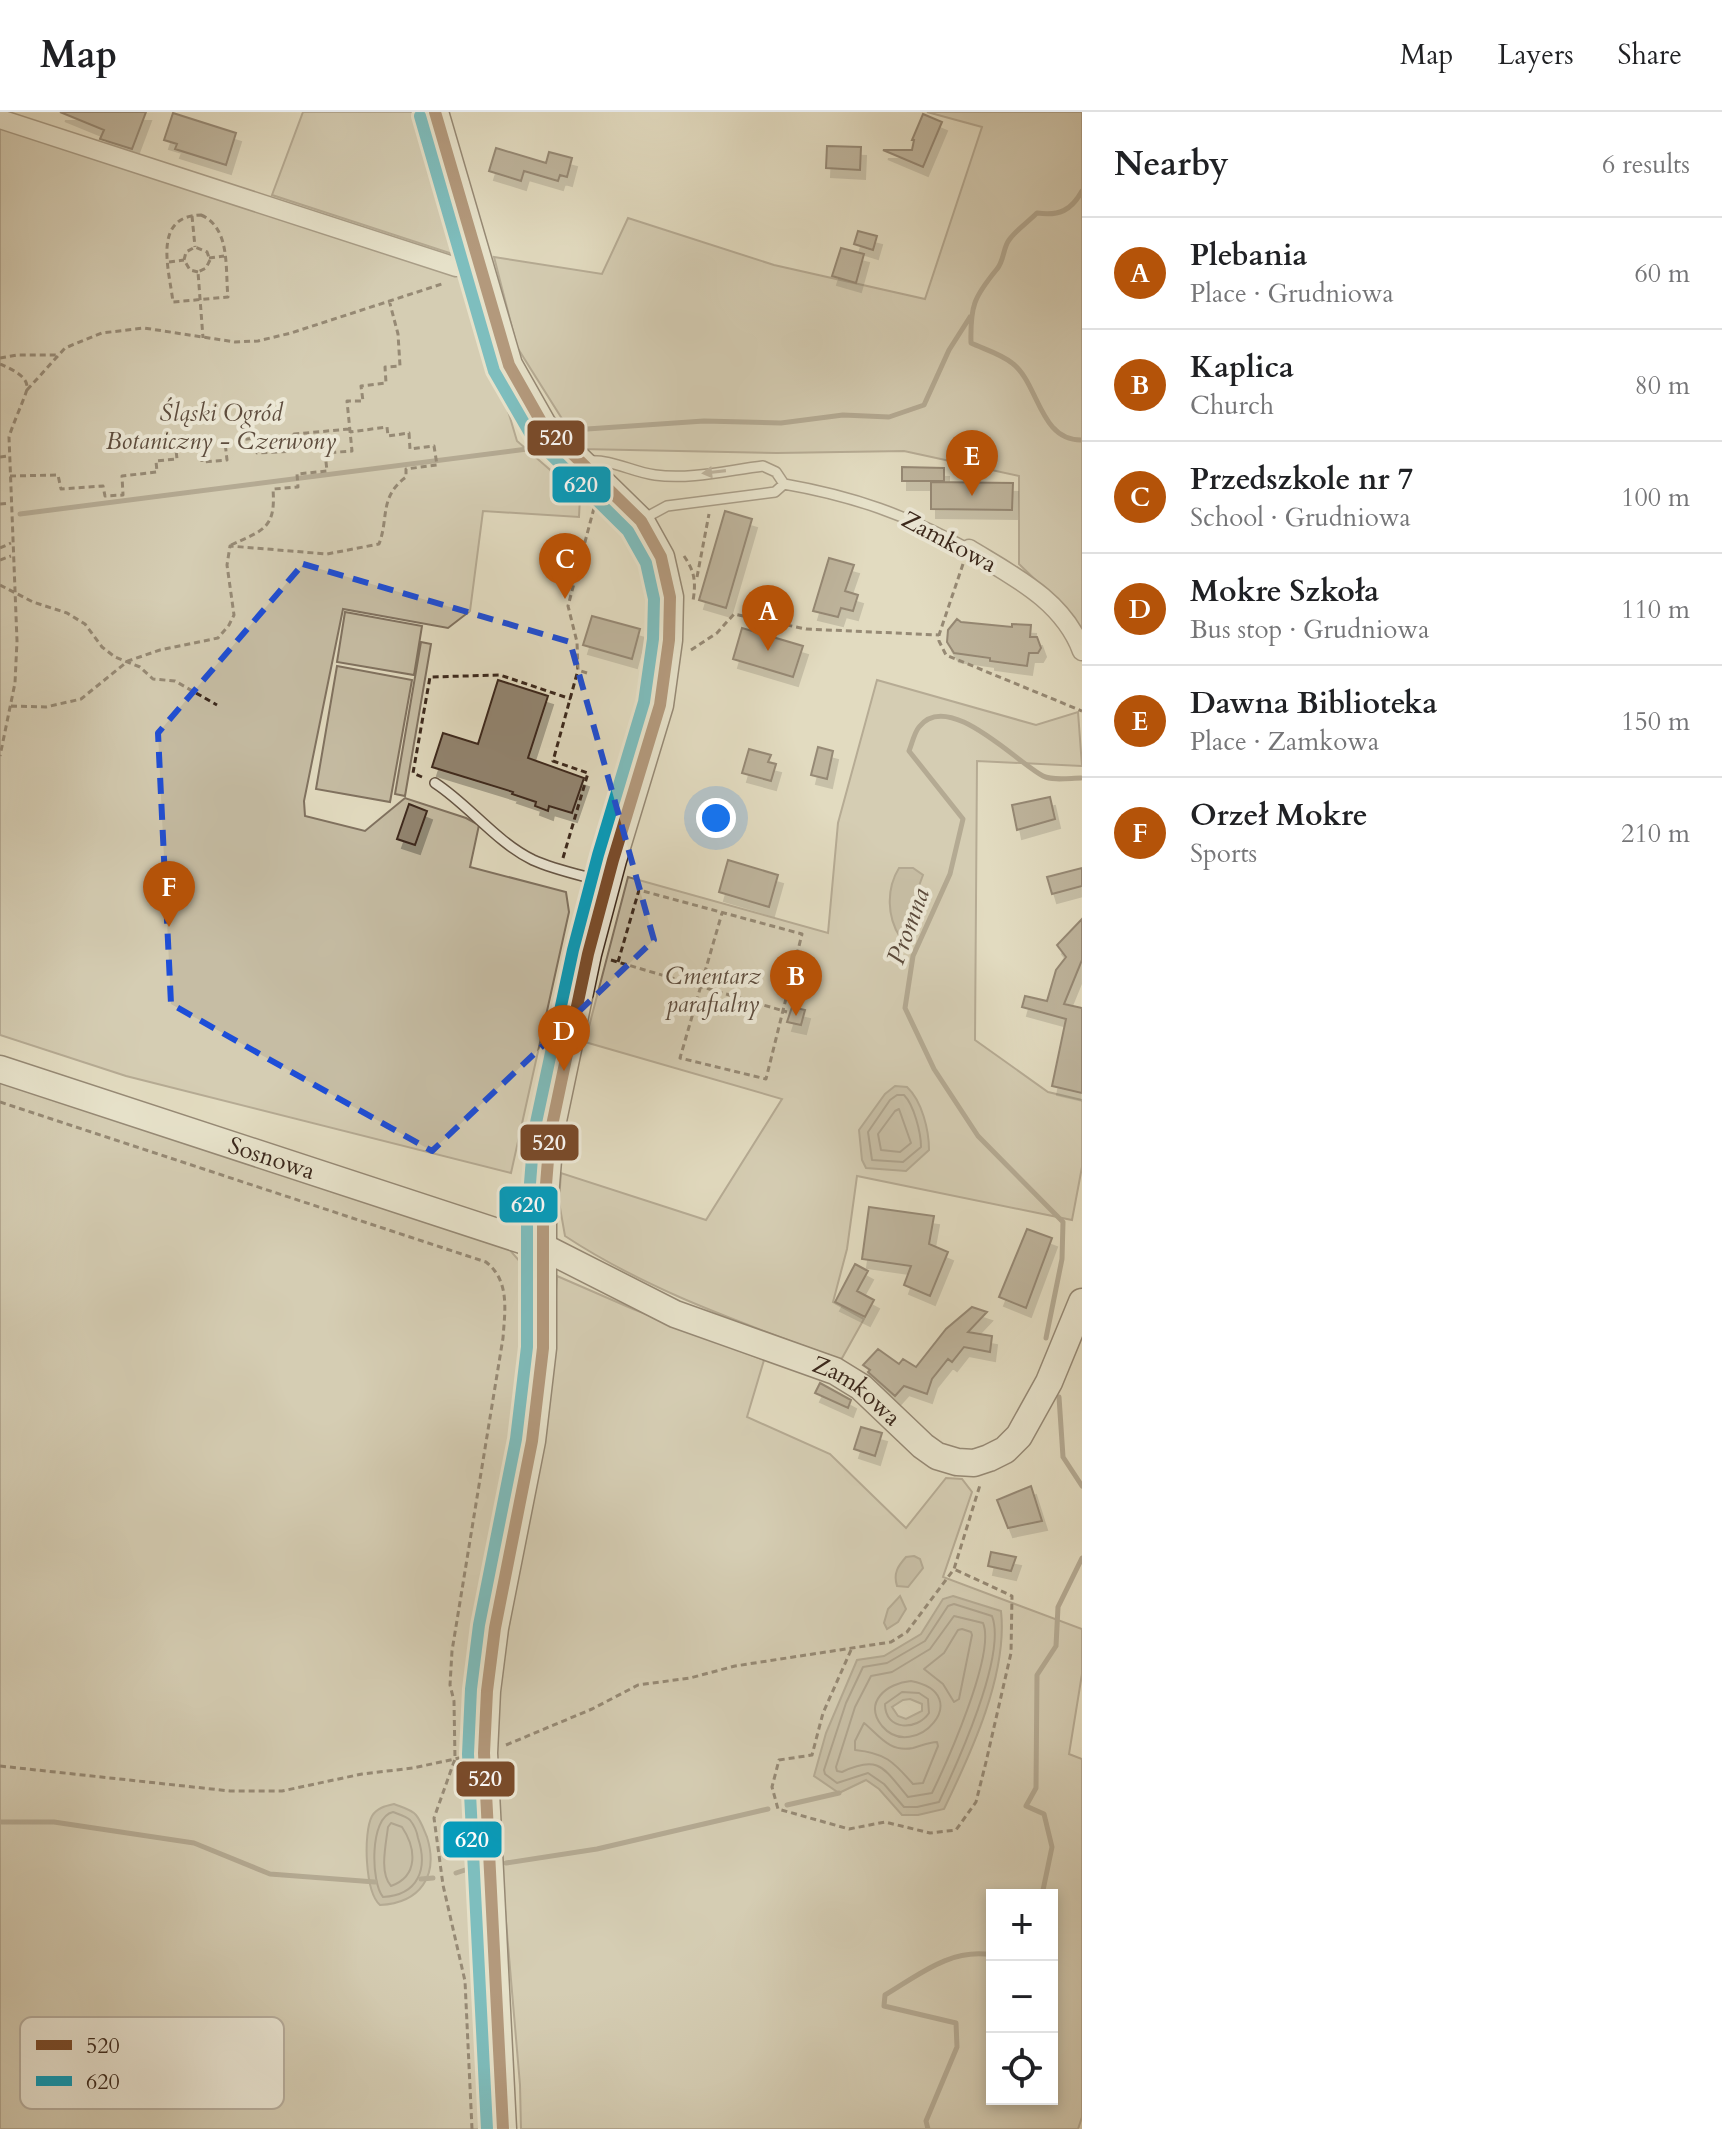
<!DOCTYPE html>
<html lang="en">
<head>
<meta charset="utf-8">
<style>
	:root { --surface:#fff; --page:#f6f6f6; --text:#202124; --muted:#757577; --line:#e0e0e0; --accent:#b45309 }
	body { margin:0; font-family:Cardo,serif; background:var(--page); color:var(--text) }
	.controls { position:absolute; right:24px; bottom:24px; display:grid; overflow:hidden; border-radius:0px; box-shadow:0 4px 12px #0003 }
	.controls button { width:72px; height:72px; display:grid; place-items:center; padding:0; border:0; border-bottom:2px solid var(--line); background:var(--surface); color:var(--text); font:40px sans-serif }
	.you { position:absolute; left:716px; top:706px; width:28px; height:28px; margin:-20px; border:6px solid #fff; border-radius:50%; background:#1a73e8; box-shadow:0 0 0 12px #1a73e833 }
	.badge { display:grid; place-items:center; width:52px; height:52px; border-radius:50%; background:var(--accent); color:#fff; font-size:26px; font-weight:700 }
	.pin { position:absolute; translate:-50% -66px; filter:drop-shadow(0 2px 4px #0008) }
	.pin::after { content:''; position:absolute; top:42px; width:28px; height:24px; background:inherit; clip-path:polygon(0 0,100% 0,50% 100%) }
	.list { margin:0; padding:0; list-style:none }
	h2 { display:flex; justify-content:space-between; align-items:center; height:104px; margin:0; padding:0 32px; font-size:34px }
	h2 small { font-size:26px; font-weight:400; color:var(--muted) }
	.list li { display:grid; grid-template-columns:52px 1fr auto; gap:24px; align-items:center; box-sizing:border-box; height:112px; padding:0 32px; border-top:2px solid var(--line) }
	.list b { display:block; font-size:30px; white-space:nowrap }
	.list p { margin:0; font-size:26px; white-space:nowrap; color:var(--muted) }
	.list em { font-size:26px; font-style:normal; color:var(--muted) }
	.icon { flex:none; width:44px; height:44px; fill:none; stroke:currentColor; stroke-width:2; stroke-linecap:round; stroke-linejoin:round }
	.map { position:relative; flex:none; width:1082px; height:2017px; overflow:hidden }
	header { display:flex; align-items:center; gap:48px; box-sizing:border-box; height:112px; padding:0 40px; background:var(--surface); border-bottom:2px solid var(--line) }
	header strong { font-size:38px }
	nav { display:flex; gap:44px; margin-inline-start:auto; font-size:28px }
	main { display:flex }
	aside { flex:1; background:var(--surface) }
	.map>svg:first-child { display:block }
	.green { fill:#c6bda4; stroke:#807260; stroke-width:2; fill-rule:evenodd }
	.water { fill:#a99e88; stroke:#7d6f5d; stroke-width:2; fill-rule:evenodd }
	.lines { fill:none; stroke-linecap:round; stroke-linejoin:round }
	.shore { stroke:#726352; stroke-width:2 }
	.stream { stroke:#7d6f5d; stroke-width:5 }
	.building { fill:#928571; stroke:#3b281c; stroke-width:2; filter:url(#shadow) }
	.lane-casing { stroke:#655545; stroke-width:12 }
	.street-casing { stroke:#655545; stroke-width:21 }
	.secondary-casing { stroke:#3b281c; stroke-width:29 }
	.path { stroke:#3b281c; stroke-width:3; stroke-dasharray:6 4; stroke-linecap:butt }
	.lane { stroke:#ece8d6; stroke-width:9 }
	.street { stroke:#ece8d6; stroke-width:18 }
	.secondary { stroke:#ece8d6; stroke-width:26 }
	.bus-1-casing { stroke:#ece8d6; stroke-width:18 }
	.bus-2-casing { stroke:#ece8d6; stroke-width:18 }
	.bus-1 { stroke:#7a4b2a; stroke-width:12 }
	.bus-2 { stroke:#069cbc; stroke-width:12 }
	.oneway { fill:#948879 }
	.marked { fill:none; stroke:#1d4ed8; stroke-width:6; stroke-dasharray:16 10; stroke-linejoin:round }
	.labels { text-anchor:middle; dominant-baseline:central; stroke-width:8; stroke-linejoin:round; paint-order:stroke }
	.park-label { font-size:24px; font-style:italic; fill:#5e4d3e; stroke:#ece8d6 }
	.street-label { font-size:24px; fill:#3b281c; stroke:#ece8d6 }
	.water-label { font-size:26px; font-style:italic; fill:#5c4b3c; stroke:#ece8d6 }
	.key { fill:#ece8d6; stroke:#b7ae9e; stroke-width:2 }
	.key-label { font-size:22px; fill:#3b281c }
	.line-badge { stroke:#ece8d6; stroke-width:3 }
	.badge-label { font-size:22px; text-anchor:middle; font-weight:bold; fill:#fff }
</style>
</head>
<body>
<header>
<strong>Map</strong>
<nav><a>Map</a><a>Layers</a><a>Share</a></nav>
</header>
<main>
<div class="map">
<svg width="1082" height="2017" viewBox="0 0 1082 2017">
	<defs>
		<filter id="shadow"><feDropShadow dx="5" dy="9" stdDeviation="0" flood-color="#0004"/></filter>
	</defs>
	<rect width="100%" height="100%" fill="#e2dbc0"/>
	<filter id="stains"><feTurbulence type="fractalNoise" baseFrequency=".0025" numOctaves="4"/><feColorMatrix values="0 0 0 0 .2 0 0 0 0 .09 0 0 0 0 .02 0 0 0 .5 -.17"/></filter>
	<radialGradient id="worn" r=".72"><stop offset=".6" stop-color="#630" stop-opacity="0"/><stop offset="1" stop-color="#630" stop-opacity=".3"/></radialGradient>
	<path class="green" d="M 303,0 L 419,0 L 465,146 L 272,83 Z
		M 927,0 L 1082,0 L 1082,526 L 1049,481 L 1019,452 L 1019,364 L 904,339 L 777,341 L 581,337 L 517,235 L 494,145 L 602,162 L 628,106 L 774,153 L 925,187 L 982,15 Z
		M 0,14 L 468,165 L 517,329 L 580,384 L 579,405 L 483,399 L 470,499 L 448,516 L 343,497 L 304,689 L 305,704 L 365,719 L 405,686 L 466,706 L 479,713 L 470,755 L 566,780 L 569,800 L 511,1061 L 126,964 L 0,923 Z
		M 345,500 L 422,514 L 414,563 L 337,550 Z
		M 421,530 L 431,532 L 405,684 L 395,682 Z
		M 337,554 L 412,568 L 390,690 L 316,677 Z
		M 877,568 L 1036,613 L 1078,600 L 1082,654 L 977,649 L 975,928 L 1048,980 L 1082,988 L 1082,1055 L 1072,1108 L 857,1064 L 847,1137 L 833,1190 L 864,1207 L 841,1248 C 746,1212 650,1180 565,1124 L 559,1090 L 561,1061 L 706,1108 L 782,987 L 585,930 L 628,765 L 828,821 L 838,711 Z
		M 0,968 L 509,1137 L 522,1152 L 530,1176 L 529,1238 L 521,1304 L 473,1519 L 465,1596 L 466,1671 L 486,2017 L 0,2017 Z
		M 557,1164 L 633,1197 L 764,1248 L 747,1305 L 830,1342 L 906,1416 L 946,1366 L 962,1367 L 972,1380 L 943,1465 L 1082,1517 L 1082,1562 L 1069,1642 L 1082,1647 L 1082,2005 L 1078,2017 L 521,2017 L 520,1973 L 494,1669 L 492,1614 L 550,1269 ZM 992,1783 L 1052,1783 L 1052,1987 L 992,1987 Z"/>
	<path class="water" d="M 899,756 L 913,756 L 923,763 L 900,825 C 887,805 886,777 899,756 Z
		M 895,974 L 907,975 C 922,989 929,1018 929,1038 L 906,1059 L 866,1056 L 862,1048 L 859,1018 L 885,982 Z
		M 914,1444 L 920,1447 L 923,1456 L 908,1475 L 897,1474 C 893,1461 898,1454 906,1445 Z
		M 900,1484 L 906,1497 L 898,1510 L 887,1517 L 884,1511 L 888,1497 Z
		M 953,1484 L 1001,1499 C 1008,1562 971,1641 944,1697 L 918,1703 L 902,1703 L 879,1677 L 866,1668 L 839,1681 L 814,1664 L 826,1621 L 857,1548 L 884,1544 L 921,1522 L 943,1487 ZM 910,1587 L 922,1592 L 922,1599 L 906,1607 L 898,1604 L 892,1595 L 903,1588 Z
		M 394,1692 C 401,1695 411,1697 416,1703 C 421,1709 424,1718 427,1725 C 439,1764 420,1791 380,1793 C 365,1780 363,1721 372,1704 C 377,1696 385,1694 394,1692 Z"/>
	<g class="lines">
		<path class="shore" d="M 897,983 L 904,983 C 914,993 921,1021 921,1035 L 903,1050 L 872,1048 L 868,1020 L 890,988 Z
			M 899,997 L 911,1031 L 900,1040 L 881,1038 L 878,1022 L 895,999 Z
			M 954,1492 L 992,1504 C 1007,1543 957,1652 939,1690 L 917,1695 L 904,1695 L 884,1672 L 868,1661 L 837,1671 L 825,1662 L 824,1658 L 846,1591 L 863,1555 L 887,1551 L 925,1529 L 948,1494 Z
			M 954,1504 L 983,1511 C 996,1541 947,1650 932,1681 L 908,1685 C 884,1657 880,1642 842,1660 L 837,1659 L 836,1655 L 855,1595 L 871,1564 L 892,1560 L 930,1537 Z
			M 962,1517 L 971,1520 L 972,1523 L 959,1587 L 954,1590 L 943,1572 L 924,1557 L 944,1541 L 958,1518 Z
			M 911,1569 C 978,1582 914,1652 882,1614 C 863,1590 887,1571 911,1569 Z
			M 902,1580 L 919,1581 L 928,1587 L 929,1601 C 917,1619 885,1619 885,1592 Z
			M 864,1611 C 879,1623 889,1641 913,1636 C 921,1634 929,1630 937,1630 L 938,1634 L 923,1671 L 913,1672 C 893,1649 885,1641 855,1638 L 855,1629 Z
			M 393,1700 C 398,1702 406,1704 410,1708 C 414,1713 417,1720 418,1726 C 428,1756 419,1783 383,1785 C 371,1771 369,1705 393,1700 Z
			M 391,1711 L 402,1715 C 416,1736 419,1764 391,1774 C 379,1761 386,1732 388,1715 Z"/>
		<path class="stream" d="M 1082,79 C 1071,99 1059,104 1037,101 C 1028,110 1016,118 1009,128 C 1003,136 1004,149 997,157 C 974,185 970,194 971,231 C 984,237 1001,242 1012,251 C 1039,271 1039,329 1082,328
			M 587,317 L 704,309 L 781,311 L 843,303 L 889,305 L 924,293 L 949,238 L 970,205
			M 20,402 L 535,336
			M 1046,1226 L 1062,1147 L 1063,1110 L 978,1024 L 934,957 L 905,896 L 913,844 L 950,762 L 963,707 L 909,639 C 912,632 914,621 919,615 C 948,577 1016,650 1043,664 C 1053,669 1070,666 1081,666
			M 1059,1285 L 1063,1345 L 1082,1374
			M 787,1693 L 839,1681
			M 0,1710 L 54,1710 L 194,1731 L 270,1762 L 375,1770
			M 506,1751 L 597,1737 L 768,1697
			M 456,1761 L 474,1755
			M 421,1767 L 433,1766
			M 1042,1783 L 1052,1735 L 1044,1702 L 1026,1694 L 1036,1676 L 1037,1563 L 1056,1534 L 1058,1495 L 1082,1446
			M 928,2017 L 926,2009 L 957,1935 L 956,1911 L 884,1894 L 885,1883 C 920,1862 951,1836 992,1843"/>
	</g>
	<path class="building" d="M 60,0 L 146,0 L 132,37 L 100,27 L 104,18 Z
		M 173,1 L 236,21 L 226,53 L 175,37 L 177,32 L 164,28 Z
		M 923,2 L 942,10 L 923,55 L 883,38 L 912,38 L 914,28 L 912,28 Z
		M 827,34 L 861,35 L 860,58 L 826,56 Z
		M 496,36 L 546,51 L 549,40 L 572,46 L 567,65 L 560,63 L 558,69 L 524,59 L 521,69 L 489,59 Z
		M 858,119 L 877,124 L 873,138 L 854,132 Z
		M 841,136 L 864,142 L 856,171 L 832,164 Z
		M 902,355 L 944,356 L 944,369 L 902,369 Z
		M 931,370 L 1013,371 L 1012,398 L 931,397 Z
		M 725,399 L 752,407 L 726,496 L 699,488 Z
		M 829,446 L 854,453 L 845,479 L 858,483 L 853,499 L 841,496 L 838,505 L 813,499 Z
		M 592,504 L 640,517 L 632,547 L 583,533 Z
		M 957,507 L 961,510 L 1012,515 L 1012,512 L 1031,513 L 1030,525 L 1037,525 L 1041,536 L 1038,541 L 1029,541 L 1027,554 L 990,549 L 990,546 L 954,541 L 947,530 L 948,518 Z
		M 742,516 L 803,534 L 793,565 L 733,547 Z
		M 498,568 L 548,584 L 528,646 L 584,666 L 572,701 L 549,694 L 548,699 L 535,694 L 536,690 L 512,682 L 513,680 L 432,655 L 443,621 L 478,632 Z
		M 818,635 L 833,639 L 827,667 L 811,663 Z
		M 749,637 L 771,643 L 768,650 L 776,652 L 771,669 L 742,661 Z
		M 1050,685 L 1055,707 L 1017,718 L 1012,693 Z
		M 409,692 L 427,699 L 415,733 L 397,727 Z
		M 728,748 L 778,763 L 769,795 L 719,780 Z
		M 1082,756 L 1082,774 L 1052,782 L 1047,765 Z
		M 1082,807 L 1082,848 L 1064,892 L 1082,896 L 1082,981 L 1052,974 L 1066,907 L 1022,895 L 1025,884 L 1047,889 L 1056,858 L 1066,845 L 1057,833 Z
		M 792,895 L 805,898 L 801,913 L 787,910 Z
		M 869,1095 L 934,1104 L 929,1132 L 948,1140 L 930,1184 L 904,1173 L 911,1154 L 862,1147 Z
		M 1027,1117 L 1052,1126 L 1026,1196 L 999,1185 Z
		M 855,1152 L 868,1159 L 857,1179 L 874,1188 L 865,1205 L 835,1190 Z
		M 972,1195 L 987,1200 L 968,1220 L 992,1224 L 990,1240 L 964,1235 L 952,1250 L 948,1247 L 932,1267 L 927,1282 L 904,1274 L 895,1284 L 868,1260 L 870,1258 L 863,1253 L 878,1237 L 899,1252 L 903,1247 L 916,1255 L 946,1217 Z
		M 820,1271 L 851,1288 L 848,1296 L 815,1281 Z
		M 861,1315 L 882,1321 L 875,1344 L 854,1337 Z
		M 1031,1374 L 1042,1409 L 1008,1416 L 997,1388 Z
		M 991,1440 L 1016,1445 L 1011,1459 L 988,1454 Z"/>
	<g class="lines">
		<defs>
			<path id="lane" d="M 588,349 C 612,347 632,360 655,363 C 690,368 729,358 763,354 L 776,360 L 784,372 C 853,384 907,403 969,437
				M 643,407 L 667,394 L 775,380 L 784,372
				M 435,671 C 469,693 496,730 533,748 C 555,758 581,763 605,770"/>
			<path id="street" d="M 0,7 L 456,155 L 477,149
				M 969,437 C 1013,464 1063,488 1082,539"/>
			<g id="secondary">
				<path d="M 435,0 L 509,253 L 543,313 L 641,409 L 661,445 L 670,485 L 669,528 L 660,593 L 613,748 L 588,842 L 550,1023 L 543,1110 L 543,1236 L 532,1329 L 495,1516 L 487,1579 L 484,1641 L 503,2017"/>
				<path id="s1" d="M 0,957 L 543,1135 L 675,1202 L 835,1259 L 861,1275 L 923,1334 L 937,1344 L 957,1350 L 974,1351 L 989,1346 L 1005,1338 L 1019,1324 L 1049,1270 L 1082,1190"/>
			</g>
		</defs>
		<use href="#lane" class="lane-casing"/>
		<use href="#street" class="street-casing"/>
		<use href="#secondary" class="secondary-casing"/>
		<path class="path" d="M 201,103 C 231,116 225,157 228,185 L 173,190 C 169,157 152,104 201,103 Z
			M 192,104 L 195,135
			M 209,146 L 224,144
			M 169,150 L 184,148
			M 198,160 L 190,158 L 184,148 L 186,140 L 195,135 L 207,140 L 210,148 L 206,156 L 198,160 L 203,226
			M 0,246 L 17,243 L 56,243
			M 0,252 C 9,256 29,264 27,277 C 26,283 12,314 9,325 L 17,529 L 15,571 L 0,644
			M 27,278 L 65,236 L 102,221 L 144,216 L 235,230 L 258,229 L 291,221 L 445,171
			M 0,345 L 9,344
			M 10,364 L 58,363 L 61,377 L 103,374 L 105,384 L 123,383 L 122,364 L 157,360 L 156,349 L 177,347 L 176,338 L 201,337 L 202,350 L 227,348 L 225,330 L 256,326 L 257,341 L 295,339 L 294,322 L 350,317
			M 0,392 L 10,391
			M 231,433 C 263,418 276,417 273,377 L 298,375 L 297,362 L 327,359 L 325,341 L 352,339 L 347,289 L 363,289 L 361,274 L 386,271 L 385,255 L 400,254 L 398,222 L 389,188
			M 0,436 L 11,431
			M 684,444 C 695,460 696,470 693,489
			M 0,448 L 11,444
			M 963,452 L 939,523 L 939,529 L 946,543 L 1082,599
			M 697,465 L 709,402
			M 0,473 L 33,490 L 67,501 L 85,512 L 102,535 L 115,545 L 140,555 L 153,567 L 175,569 L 217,593
			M 691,538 L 717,521 L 734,502 L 806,517 L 939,523
			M 587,561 L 578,558 L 577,530 L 568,494 L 594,396
			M 11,594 L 46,595 L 81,587 L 128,549 L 160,538 L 218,526 L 229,513 L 234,503 L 227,453 L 230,434 L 327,442 L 379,432 C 389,406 379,385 406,365 L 406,357 L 437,353 L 434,334 L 410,337 L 409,321 L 388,324 L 387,315 L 350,320
			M 422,665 L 413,661 L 430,565 L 500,563 L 571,587
			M 563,746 L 588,661 L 553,649 L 578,558
			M 611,848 L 787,900
			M 618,850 L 639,778 L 802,822 L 766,967 L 680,946 L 722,801
			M 0,990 L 486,1150 C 510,1169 505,1198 503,1226 L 452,1539 L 450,1573 L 454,1589 L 455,1647 L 434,1706 L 443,1773 L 465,1869 L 472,2017
			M 851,1538 L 823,1601 L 812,1643 L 779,1648 L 772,1675 L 778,1697 L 849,1717 L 885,1710 L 930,1721 L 956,1718 L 976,1690 L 986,1650 L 1011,1541 L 1012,1484 L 954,1457
			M 506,1633 L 592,1597 L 638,1573 L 690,1566 L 735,1554 L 891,1530 L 907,1520 L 954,1457 L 980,1373
			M 0,1654 L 230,1679 L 282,1679 L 362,1662 L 413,1656 L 464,1645"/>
		<use href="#lane" class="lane"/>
		<use href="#street" class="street"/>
		<use href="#secondary" class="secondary"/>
		<defs>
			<path id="bus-1" d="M 435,0 L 509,253 L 543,313 L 641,409 L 661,445 L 670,485 L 669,528 L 660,593 L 613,748 L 588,842 L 550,1023 L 543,1110 L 543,1236 L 532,1329 L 495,1516 L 487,1579 L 484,1641 L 503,2017"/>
			<path id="bus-2" d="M 420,4 L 494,259 L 531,323 L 628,419 L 646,451 L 654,487 L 653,527 L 644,590 L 598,743 L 573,838 L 534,1020 L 527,1110 L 527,1235 L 516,1327 L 479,1513 L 471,1577 L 468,1642 L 487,2017"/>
		</defs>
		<use href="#bus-1" class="bus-1-casing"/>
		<use href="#bus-2" class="bus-2-casing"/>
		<use href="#bus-1" class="bus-1"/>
		<use href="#bus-2" class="bus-2"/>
	</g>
	<defs><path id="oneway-solid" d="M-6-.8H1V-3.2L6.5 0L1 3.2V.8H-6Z" transform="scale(2)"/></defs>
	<use class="oneway" href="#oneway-solid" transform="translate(714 360) rotate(173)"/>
	<path d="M0 0H1082V2017H0ZM 303,452 L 570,530 L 654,828 L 432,1039 L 171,892 L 158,621 Z" fill="#e2dbc0" fill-opacity=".55" fill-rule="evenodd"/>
	<path class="marked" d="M 303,452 L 570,530 L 654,828 L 432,1039 L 171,892 L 158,621 Z"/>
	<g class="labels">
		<g class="park-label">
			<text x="221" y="301">Śląski Ogród<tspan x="221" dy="28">Botaniczny - Czerwony</tspan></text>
			<text x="713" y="864">Cmentarz<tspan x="713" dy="28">parafialny</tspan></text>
		</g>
		<g class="street-label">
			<text transform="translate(949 430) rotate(28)">Zamkowa</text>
			<text stroke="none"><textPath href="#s1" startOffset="286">Sosnowa</textPath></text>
			<text stroke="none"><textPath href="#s1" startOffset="918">Zamkowa</textPath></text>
		</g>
		<g class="water-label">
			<text transform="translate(908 814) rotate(-70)">Promna</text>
		</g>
	</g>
	<rect x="20" y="1905" width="264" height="92" rx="12" class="key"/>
	<rect x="36" y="1928" width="36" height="10" fill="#7a4b2a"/>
	<rect x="36" y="1964" width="36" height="10" fill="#069cbc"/>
	<g class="key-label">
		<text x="86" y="1941">520</text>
		<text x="86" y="1977">620</text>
	</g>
	<g class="line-badge">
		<rect x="526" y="307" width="60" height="38" rx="8" fill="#7a4b2a"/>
		<rect x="551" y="353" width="61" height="39" rx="8" fill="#069cbc"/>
		<rect x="519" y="1011" width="61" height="39" rx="8" fill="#7a4b2a"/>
		<rect x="498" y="1073" width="61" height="39" rx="8" fill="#069cbc"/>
		<rect x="455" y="1648" width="61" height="38" rx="8" fill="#7a4b2a"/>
		<rect x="442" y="1708" width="61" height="39" rx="8" fill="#069cbc"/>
	</g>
	<g class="badge-label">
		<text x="556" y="333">520</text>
		<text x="581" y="380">620</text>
		<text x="549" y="1038">520</text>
		<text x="528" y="1100">620</text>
		<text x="485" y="1674">520</text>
		<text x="472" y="1735">620</text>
	</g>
	<rect width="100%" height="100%" filter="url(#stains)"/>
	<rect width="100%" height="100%" fill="url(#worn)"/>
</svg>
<div class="controls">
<button>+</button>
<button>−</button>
<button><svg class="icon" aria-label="locate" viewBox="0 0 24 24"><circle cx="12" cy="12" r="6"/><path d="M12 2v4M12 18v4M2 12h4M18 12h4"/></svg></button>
</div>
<div class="you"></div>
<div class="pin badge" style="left:768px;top:539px">A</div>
<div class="pin badge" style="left:796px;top:904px">B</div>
<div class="pin badge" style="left:565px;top:487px">C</div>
<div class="pin badge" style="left:564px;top:959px">D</div>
<div class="pin badge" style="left:972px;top:384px">E</div>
<div class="pin badge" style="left:169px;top:815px">F</div>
</div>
<aside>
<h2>Nearby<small>6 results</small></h2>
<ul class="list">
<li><span class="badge">A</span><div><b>Plebania</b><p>Place · Grudniowa</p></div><em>60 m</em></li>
<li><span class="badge">B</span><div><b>Kaplica</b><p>Church</p></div><em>80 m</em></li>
<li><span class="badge">C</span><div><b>Przedszkole nr 7</b><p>School · Grudniowa</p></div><em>100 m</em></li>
<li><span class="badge">D</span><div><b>Mokre Szkoła</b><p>Bus stop · Grudniowa</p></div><em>110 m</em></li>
<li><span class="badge">E</span><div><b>Dawna Biblioteka</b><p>Place · Zamkowa</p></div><em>150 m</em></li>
<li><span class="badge">F</span><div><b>Orzeł Mokre</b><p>Sports</p></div><em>210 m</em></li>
</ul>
</aside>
</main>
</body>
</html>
